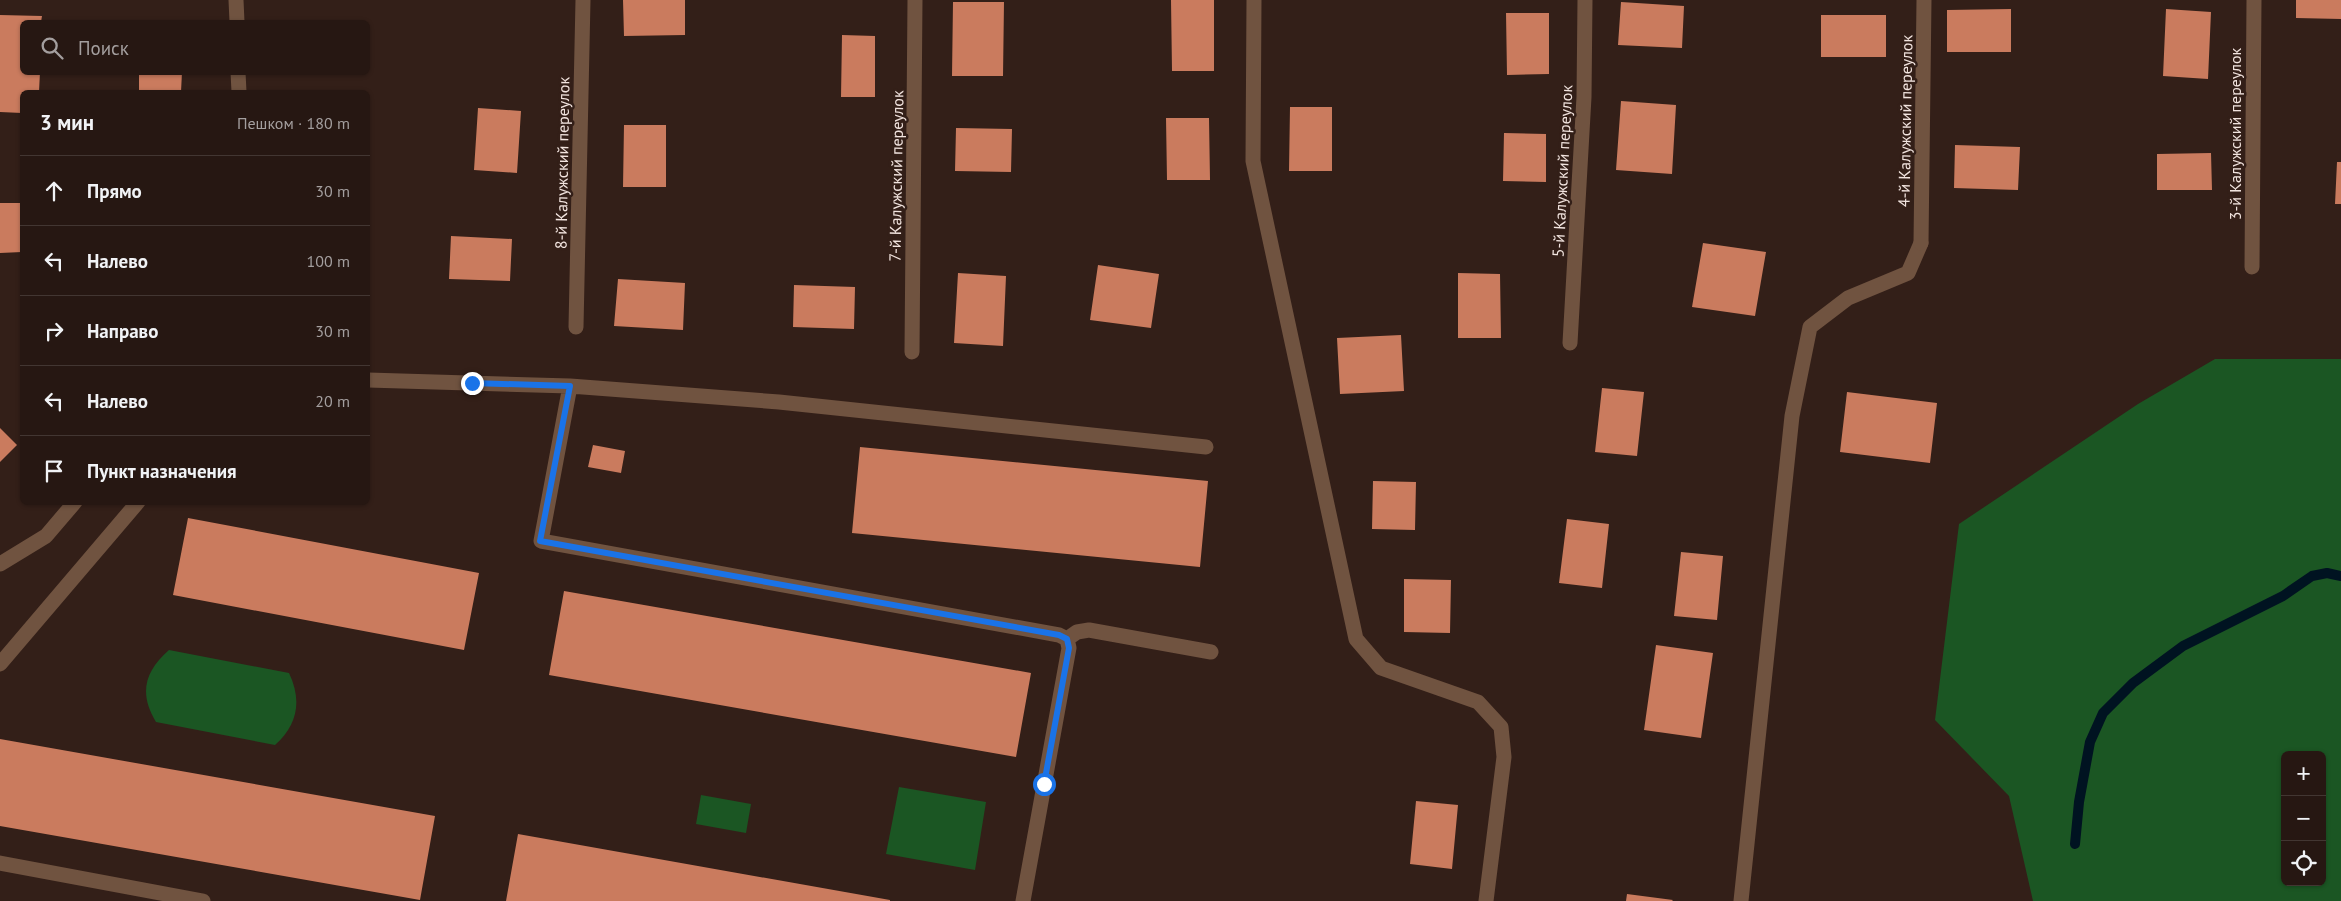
<!DOCTYPE html>
<html lang="ru">
<head>
<meta charset="utf-8">
<style>
	:root { --surface:#261712; --page:#322420; --text:#f1f3f6; --muted:#a49f9f; --line:#423632 }
	body { margin:0; font-family:"PT Sans",sans-serif; background:var(--page); color:var(--text) }
	.controls { position:absolute; right:15px; bottom:15px; display:grid; overflow:hidden; border-radius:8px; box-shadow:0 1px 4px #0004 }
	.controls button { width:45px; height:45px; display:grid; place-items:center; padding:0; border:0; border-bottom:1px solid var(--line); background:var(--surface); color:var(--text); font:25px sans-serif }
	.stop { position:absolute; width:15px; height:15px; margin:-11px; border:4px solid #1a73e8; border-radius:50%; background:#fff }
	.stop.end { background:#1a73e8; border-color:#fff; box-shadow:0 1px 5px #0008 }
	.list { margin:0; padding:0; list-style:none }
	h2 { display:flex; justify-content:space-between; align-items:center; height:65px; margin:0; padding:0 20px; font-size:21px }
	h2 small { font-size:16px; font-weight:400; color:var(--muted) }
	.list li { display:grid; grid-template-columns:32px 1fr auto; gap:15px; align-items:center; box-sizing:border-box; height:70px; padding:0 20px; border-top:1px solid var(--line) }
	.list b { display:block; font-size:19px; white-space:nowrap }
	.list em { font-size:16px; font-style:normal; color:var(--muted) }
	.icon { flex:none; width:28px; height:28px; fill:none; stroke:currentColor; stroke-width:2; stroke-linecap:round; stroke-linejoin:round }
	.map { position:relative; flex:none; width:2341px; height:901px; overflow:hidden }
	.search { position:absolute; background:var(--surface); box-shadow:0 1px 4px #0004; left:20px; top:20px; width:350px; height:55px; display:flex; align-items:center; gap:12px; box-sizing:border-box; padding:0 18px; border-radius:8px; color:var(--muted); font-size:19px }
	.panel { position:absolute; background:var(--surface); box-shadow:0 1px 4px #0004; left:20px; top:90px; width:350px; height:415px; border-radius:8px }
	.map>svg:first-child { display:block }
	.green { fill:#1b5623; fill-rule:evenodd }
	.lines { fill:none; stroke-linecap:round; stroke-linejoin:round }
	.stream { stroke:#001321; stroke-width:10 }
	.building { fill:#ca7b5e }
	.lane { stroke:#705340; stroke-width:15 }
	.street { stroke:#705340; stroke-width:15 }
	.route { stroke:#1a73e8; stroke-width:6 }
	.labels { text-anchor:middle; dominant-baseline:central; stroke-width:5; stroke-linejoin:round; paint-order:stroke }
	.street-label { font-size:16px; fill:#f2e4df; stroke:#331f18 }
</style>
</head>
<body>
<div class="map">
<svg width="2341" height="901" viewBox="0 0 2341 901">
	<rect width="100%" height="100%" fill="#331f18"/>
	<path class="green" d="M 2215,359 L 2341,359 L 2341,901 L 2033,901 L 2009,796 L 1935,720 L 1959,524 L 2138,404 ZM 2285,755 L 2322,755 L 2322,882 L 2285,882 Z
		M 169,650 L 289,673 C 302,700 298,725 275,745 L 156,722 C 139,694 144,672 169,650 Z
		M 899,787 L 986,802 L 975,870 L 886,854 Z
		M 701,795 L 751,804 L 746,833 L 696,824 Z"/>
	<g class="lines">
		<path class="stream" d="M 2075,844 L 2079,802 L 2090,742 L 2103,713 L 2133,683 L 2183,646 L 2283,596 L 2312,576 L 2327,573 L 2341,576"/>
	</g>
	<path class="building" d="M 623,0 L 685,0 L 685,35 L 624,36 Z
		M 1171,0 L 1214,0 L 1214,71 L 1172,71 Z
		M 2296,0 L 2341,0 L 2341,19 L 2296,18 Z
		M 953,2 L 1004,2 L 1003,76 L 952,76 Z
		M 1621,2 L 1684,6 L 1682,48 L 1618,45 Z
		M 2011,9 L 2011,52 L 1947,52 L 1947,10 Z
		M 2166,9 L 2211,12 L 2208,79 L 2163,76 Z
		M 1506,13 L 1549,13 L 1549,74 L 1507,75 Z
		M 0,15 L 42,16 L 41,22 L 22,22 L 22,72 L 40,72 L 39,92 L 22,92 L 22,113 L 0,112 Z
		M 1821,15 L 1886,15 L 1886,57 L 1821,57 Z
		M 842,35 L 875,36 L 875,97 L 841,97 Z
		M 139,72 L 182,72 L 181,92 L 139,92 Z
		M 1621,101 L 1676,105 L 1672,174 L 1616,170 Z
		M 1290,107 L 1332,107 L 1332,171 L 1289,171 Z
		M 478,108 L 521,111 L 517,173 L 474,170 Z
		M 1166,118 L 1209,118 L 1210,180 L 1167,180 Z
		M 624,125 L 666,125 L 666,187 L 623,187 Z
		M 956,128 L 1012,129 L 1011,172 L 955,171 Z
		M 1504,133 L 1546,134 L 1546,182 L 1503,181 Z
		M 1955,145 L 2020,147 L 2018,190 L 1954,188 Z
		M 2211,153 L 2212,190 L 2157,190 L 2157,154 Z
		M 2337,162 L 2341,162 L 2341,204 L 2335,204 Z
		M 0,203 L 22,203 L 22,252 L 0,253 Z
		M 451,236 L 512,239 L 510,281 L 449,279 Z
		M 1703,243 L 1766,252 L 1755,316 L 1692,307 Z
		M 1098,265 L 1159,274 L 1151,328 L 1090,320 Z
		M 958,273 L 1006,276 L 1003,346 L 954,343 Z
		M 1458,273 L 1500,274 L 1501,338 L 1458,338 Z
		M 618,279 L 685,283 L 683,330 L 614,326 Z
		M 794,285 L 855,287 L 854,329 L 793,327 Z
		M 1401,335 L 1404,391 L 1340,394 L 1337,338 Z
		M 1602,388 L 1644,392 L 1637,456 L 1595,452 Z
		M 1847,392 L 1937,403 L 1930,463 L 1840,452 Z
		M 0,428 L 17,445 L 0,462 Z
		M 593,445 L 625,451 L 621,473 L 588,467 Z
		M 860,447 L 1208,481 L 1200,567 L 852,533 Z
		M 1373,481 L 1416,482 L 1415,530 L 1372,529 Z
		M 188,518 L 479,573 L 464,650 L 173,595 Z
		M 1567,519 L 1609,524 L 1602,588 L 1559,583 Z
		M 1681,552 L 1723,556 L 1717,620 L 1674,616 Z
		M 1404,579 L 1451,580 L 1450,633 L 1404,632 Z
		M 564,591 L 1031,673 L 1016,757 L 549,675 Z
		M 1656,645 L 1713,653 L 1701,738 L 1644,730 Z
		M 0,739 L 435,816 L 420,900 L 0,826 Z
		M 1416,801 L 1458,805 L 1452,869 L 1410,864 Z
		M 518,834 L 890,900 L 890,901 L 506,901 Z
		M 1627,894 L 1673,900 L 1672,901 L 1626,901 Z"/>
	<g class="lines">
		<path class="lane" d="M 368,380 L 570,386
			M 1067,639 L 1077,632 L 1089,630 L 1211,652
			M 0,664 L 138,502
			M 0,863 L 203,901
			M 1023,901 L 1069,648 L 1067,639 L 1059,635 L 541,541 L 570,386 L 779,402 L 1206,447
			M 1741,901 L 1792,416 L 1810,327 L 1848,298 L 1908,273 L 1921,243"/>
		<path class="street" d="M 236,0 L 237,22
			M 1254,0 L 1253,161 L 1356,639 L 1381,668 L 1478,702 L 1501,727 L 1504,757 L 1486,901
			M 238,72 L 239,92
			M 1921,243 L 1924,0
			M 2252,267 L 2254,0
			M 576,327 L 583,0
			M 1570,343 L 1584,97 L 1585,0
			M 912,352 L 915,0
			M 0,564 L 46,536 L 75,502"/>
	</g>
	<g class="lines">
		<path class="route" d="M 472,383 L 570,386 L 540,541 L 1059,635 L 1067,639 L 1069,648 L 1044,784"/>
	</g>
	<g class="labels">
		<g class="street-label">
			<text transform="translate(1905 121) rotate(-89)">4-й Калужский переулок</text>
			<text transform="translate(2235 134) rotate(-90)">3-й Калужский переулок</text>
			<text transform="translate(562 163) rotate(-89)">8-й Калужский переулок</text>
			<text transform="translate(1562 171) rotate(-87)">5-й Калужский переулок</text>
			<text transform="translate(896 176) rotate(-89)">7-й Калужский переулок</text>
		</g>
	</g>
</svg>
<div class="controls">
<button>+</button>
<button>−</button>
<button><svg class="icon" aria-label="locate" viewBox="0 0 24 24"><circle cx="12" cy="12" r="6"/><path d="M12 2v4M12 18v4M2 12h4M18 12h4"/></svg></button>
</div>
<div class="stop" style="left:1044px;top:784px"></div>
<div class="stop end" style="left:472px;top:383px"></div>
<div class="search"><svg class="icon" aria-label="search" viewBox="0 0 24 24"><circle cx="10" cy="10" r="6"/><path d="M15 15l6 6"/></svg>Поиск</div>
<section class="panel">
<h2>3 мин<small>Пешком · 180 m</small></h2>
<ul class="list">
<li><svg class="icon" aria-label="ahead" viewBox="0 0 24 24"><path d="M12 20V5M6 11l6-6 6 6"/></svg><div><b>Прямо</b></div><em>30 m</em></li>
<li><svg class="icon" aria-label="left" viewBox="0 0 24 24"><path d="M17 20v-9H6M10 6l-5 5 5 5"/></svg><div><b>Налево</b></div><em>100 m</em></li>
<li><svg class="icon" aria-label="right" viewBox="0 0 24 24"><path d="M7 20v-9h11M14 6l5 5-5 5"/></svg><div><b>Направо</b></div><em>30 m</em></li>
<li><svg class="icon" aria-label="left" viewBox="0 0 24 24"><path d="M17 20v-9H6M10 6l-5 5 5 5"/></svg><div><b>Налево</b></div><em>20 m</em></li>
<li><svg class="icon" aria-label="arrive" viewBox="0 0 24 24"><path d="M6 21V4h12l-3 4 3 4H6"/></svg><div><b>Пункт назначения</b></div></li>
</ul>
</section>
</div>
</body>
</html>
